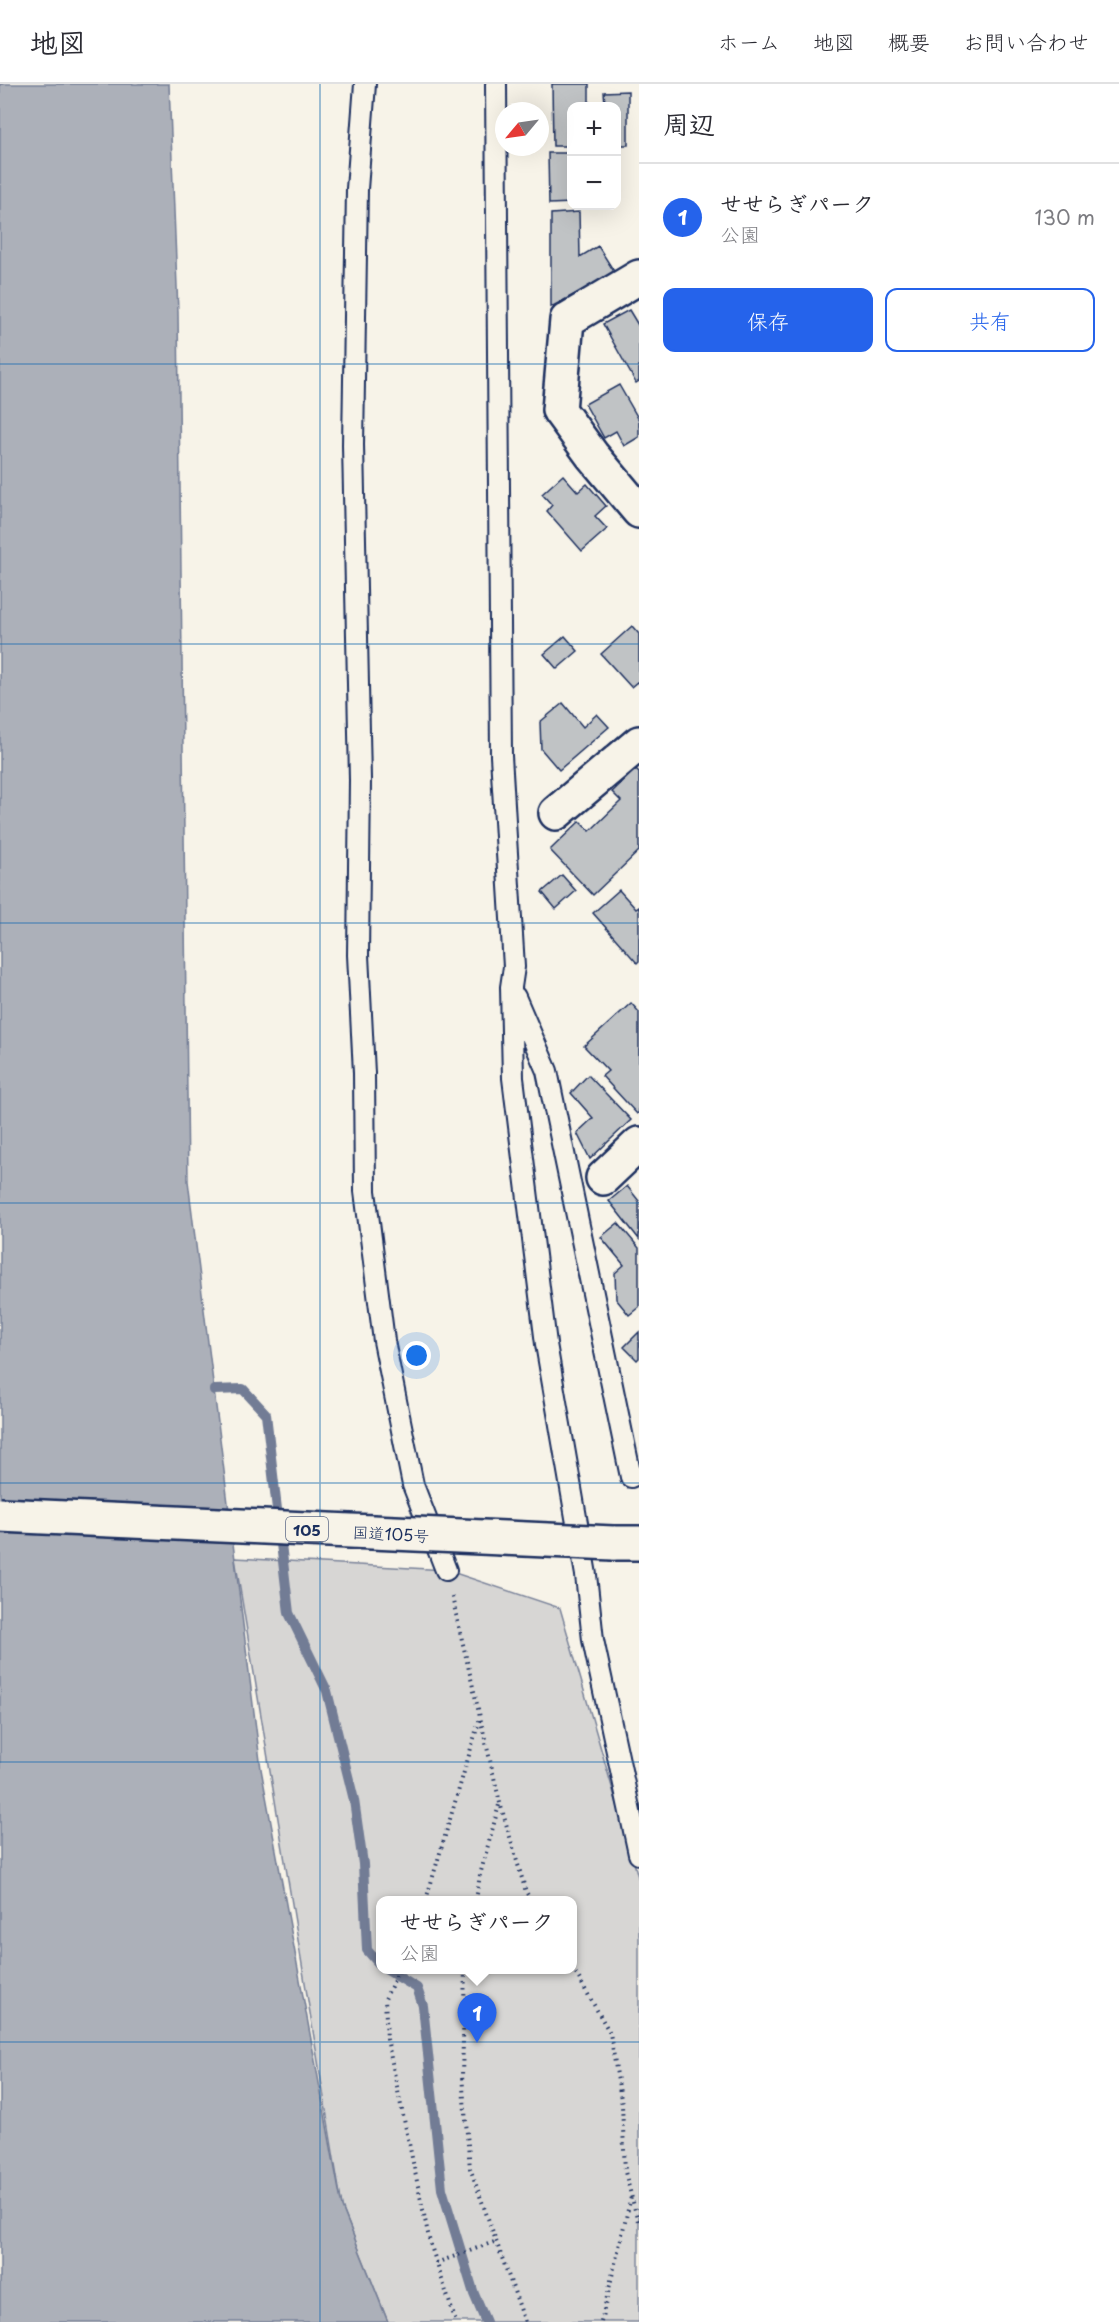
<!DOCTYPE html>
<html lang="ja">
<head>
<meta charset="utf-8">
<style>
	:root { --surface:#fff; --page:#f2f2f3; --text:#2b2b33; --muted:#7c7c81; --line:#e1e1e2; --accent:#2563eb }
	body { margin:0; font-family:"Playpen Sans","Klee One",sans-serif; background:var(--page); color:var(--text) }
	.controls { position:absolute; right:18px; top:18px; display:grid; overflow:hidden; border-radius:12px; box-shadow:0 6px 24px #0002 }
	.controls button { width:54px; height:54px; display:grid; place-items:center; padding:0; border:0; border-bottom:2px solid var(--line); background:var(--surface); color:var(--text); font:30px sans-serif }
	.compass { position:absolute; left:495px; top:18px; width:54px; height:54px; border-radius:50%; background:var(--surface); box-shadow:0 6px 24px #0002; rotate:241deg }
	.you { position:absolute; left:417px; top:1272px; width:21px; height:21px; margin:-15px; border:4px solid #fff; border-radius:50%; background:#1a73e8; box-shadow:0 0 0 9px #1a73e833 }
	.badge { display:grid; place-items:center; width:39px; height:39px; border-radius:50%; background:var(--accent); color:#fff; font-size:20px; font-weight:700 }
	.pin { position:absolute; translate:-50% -50px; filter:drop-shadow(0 2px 3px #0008) }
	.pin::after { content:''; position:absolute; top:32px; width:21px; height:18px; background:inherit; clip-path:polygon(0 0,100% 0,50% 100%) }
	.popup { position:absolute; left:376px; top:1812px; width:201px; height:78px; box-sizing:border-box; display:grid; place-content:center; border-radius:12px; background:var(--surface); filter:drop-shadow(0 2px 4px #0005); font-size:20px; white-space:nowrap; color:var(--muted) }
	.popup b { font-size:22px; color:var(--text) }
	.popup::after { content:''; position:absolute; left:50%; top:100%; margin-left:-12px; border:12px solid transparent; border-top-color:var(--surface) }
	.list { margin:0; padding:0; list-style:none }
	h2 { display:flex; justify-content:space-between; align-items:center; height:78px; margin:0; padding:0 24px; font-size:26px }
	h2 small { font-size:20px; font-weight:400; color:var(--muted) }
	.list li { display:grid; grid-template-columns:39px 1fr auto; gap:18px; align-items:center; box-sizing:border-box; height:108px; padding:0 24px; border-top:2px solid var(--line) }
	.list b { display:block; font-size:22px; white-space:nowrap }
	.list p { margin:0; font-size:20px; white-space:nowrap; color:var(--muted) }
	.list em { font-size:20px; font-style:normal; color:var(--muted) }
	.actions { display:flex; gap:12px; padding:18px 24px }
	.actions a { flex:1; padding:14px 0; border:2px solid var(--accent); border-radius:12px; text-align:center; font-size:21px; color:var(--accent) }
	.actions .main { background:var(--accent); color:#fff }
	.map { position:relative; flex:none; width:639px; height:2238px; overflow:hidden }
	header { display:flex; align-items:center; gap:36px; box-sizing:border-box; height:84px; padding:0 30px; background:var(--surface); border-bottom:2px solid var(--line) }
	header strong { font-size:28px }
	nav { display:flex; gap:33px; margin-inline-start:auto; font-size:21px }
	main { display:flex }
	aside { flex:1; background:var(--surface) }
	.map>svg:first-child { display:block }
	.green { fill:#d7d6d4; stroke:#798299; stroke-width:1.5; fill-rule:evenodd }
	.water { fill:#acb0b9; stroke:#727c95; stroke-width:1.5 }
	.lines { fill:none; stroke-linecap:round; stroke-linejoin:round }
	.stream { stroke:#727c95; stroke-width:10 }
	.building { fill:#c0c3c5; stroke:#1b2f5e; stroke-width:1.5 }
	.lane-casing { stroke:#1b2f5e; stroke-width:24 }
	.street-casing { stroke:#1b2f5e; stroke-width:38 }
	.highway-casing { stroke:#1b2f5e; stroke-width:38 }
	.path { stroke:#1b2f5e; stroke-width:4; stroke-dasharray:1.5 4.5; stroke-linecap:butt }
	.lane { stroke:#f7f3e8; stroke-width:20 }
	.street { stroke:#f7f3e8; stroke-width:33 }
	.highway { stroke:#f7f3e8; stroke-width:33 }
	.highway-bridge-casing { stroke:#1b2f5e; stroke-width:38; stroke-linecap:butt }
	.highway-bridge { stroke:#f7f3e8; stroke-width:33 }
	.grid { fill:none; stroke:#1f6fb2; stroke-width:1.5; stroke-opacity:0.55 }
	.labels { text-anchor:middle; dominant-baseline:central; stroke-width:4.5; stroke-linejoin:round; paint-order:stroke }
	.shield { fill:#f7f3e8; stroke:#5d6a87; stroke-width:1.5 }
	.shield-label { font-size:15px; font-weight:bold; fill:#1b2f5e }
	.street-label { font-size:16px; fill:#1b2f5e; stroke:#f7f3e8 }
</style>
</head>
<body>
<header>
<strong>地図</strong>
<nav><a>ホーム</a><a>地図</a><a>概要</a><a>お問い合わせ</a></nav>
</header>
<main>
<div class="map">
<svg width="639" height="2238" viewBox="0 0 639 2238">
	<rect width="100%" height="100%" fill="#f7f3e8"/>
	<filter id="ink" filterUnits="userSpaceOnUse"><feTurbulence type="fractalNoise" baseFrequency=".0167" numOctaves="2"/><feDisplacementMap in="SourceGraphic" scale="12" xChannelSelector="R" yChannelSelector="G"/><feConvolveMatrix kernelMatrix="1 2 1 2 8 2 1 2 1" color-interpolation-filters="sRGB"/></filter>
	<g filter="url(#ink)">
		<path class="green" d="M 235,1474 L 446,1486 L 560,1524 L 639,1796 L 639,2238 L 388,2238 L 342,2123 ZM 381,1816 L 573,1816 L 573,1886 L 381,1886 Z"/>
		<path class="water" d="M 0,0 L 169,0 L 178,228 L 188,1097 L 261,1685 L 342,2123 L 388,2238 L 0,2238 Z"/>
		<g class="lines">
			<path class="stream" d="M 214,1306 L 243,1305 L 266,1330 L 289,1529 L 327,1607 L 354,1716 L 363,1780 L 367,1866 L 381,1882
				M 387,1886 L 417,1904 L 423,1922 L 442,2105 L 474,2210 L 486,2238"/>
		</g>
		<path class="building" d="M 552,0 L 589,0 L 589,19 L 605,19 L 604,8 L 628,7 L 628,61 L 616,61 L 616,22 L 572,22 L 572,62 L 553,62 Z
			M 548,69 L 572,69 L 572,119 L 549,120 Z
			M 579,128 L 580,173 L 598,162 L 615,189 L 551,223 L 551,130 Z
			M 629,226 L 638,241 L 639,240 L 639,297 L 636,299 L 603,240 Z
			M 619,301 L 639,336 L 639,353 L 624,362 L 616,347 L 604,354 L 585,320 Z
			M 563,391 L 578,408 L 587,400 L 606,422 L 595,432 L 607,445 L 582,467 L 547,427 L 552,421 L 542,410 Z
			M 632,542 L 639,550 L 639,599 L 637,598 L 631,603 L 601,570 Z
			M 565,552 L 578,567 L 557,585 L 544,570 Z
			M 563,619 L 583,643 L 597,630 L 609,643 L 559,686 L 541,665 L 540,638 Z
			M 636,685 L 639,688 L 639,767 L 593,811 L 550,766 L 580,737 L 590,747 L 621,717 L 612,708 Z
			M 562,791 L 576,807 L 556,825 L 542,808 Z
			M 619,806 L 636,825 L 639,823 L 639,877 L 637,879 L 593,829 Z
			M 631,919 L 639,928 L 639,1028 L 637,1030 L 602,992 L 608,987 L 584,962 Z
			M 588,991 L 631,1036 L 590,1075 L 577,1049 L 593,1034 L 571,1009 Z
			M 627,1102 L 639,1117 L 639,1155 L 609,1117 Z
			M 618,1139 L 639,1164 L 639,1223 L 629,1231 L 616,1215 L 615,1189 L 624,1181 L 601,1153 Z
			M 639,1248 L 639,1274 L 637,1276 L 624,1263 Z"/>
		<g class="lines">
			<defs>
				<path id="lane" d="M 365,0 L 357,105 L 353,361 L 360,696 L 358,871 L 364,989 L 365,1107 L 384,1257 L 413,1401 L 446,1486
					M 496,0 L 501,672 L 514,883 L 511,903 L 513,994 L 546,1260 L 586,1491 L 593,1556 L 639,1770
					M 515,913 L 547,987 L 631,1393"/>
				<path id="street" d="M 639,193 L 567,236 L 559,326 L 592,371 L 639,427
					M 556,729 L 639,659
					M 603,1094 L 639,1060"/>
				<path id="highway" d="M 613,1459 L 639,1459"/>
			</defs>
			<use href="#lane" class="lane-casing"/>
			<use href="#street" class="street-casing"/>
			<use href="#highway" class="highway-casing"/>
			<path class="path" d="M 452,1513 L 500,1719 L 526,1808 L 531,1816
				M 426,1816 L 480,1634
				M 476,1816 L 480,1791 L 499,1721
				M 573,1884 L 610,1949 L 622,2021 L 625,2088 L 639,2141
				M 399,1886 L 385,1915 L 387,1955 L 430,2159 L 456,2238
				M 465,1886 L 462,1992 L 470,2084 L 525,2238
				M 436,2179 L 497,2157
				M 601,2238 L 631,2113"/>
			<use href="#lane" class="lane"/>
			<use href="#street" class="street"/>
			<use href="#highway" class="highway"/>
			<defs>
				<path id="highway-bridge" d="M 0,1431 L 613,1459"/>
			</defs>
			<use href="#highway-bridge" class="highway-bridge-casing"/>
			<use href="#highway-bridge" class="highway-bridge"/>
		</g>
	</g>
	<path class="grid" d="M 320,0 L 320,2238M 0,280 L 639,280M 0,560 L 639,560M 0,839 L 639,839M 0,1119 L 639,1119M 0,1399 L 639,1399M 0,1678 L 639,1678M 0,1958 L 639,1958"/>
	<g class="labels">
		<rect class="shield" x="286" y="1433" width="42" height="24" rx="4.5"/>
		<g class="shield-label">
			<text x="307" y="1445">105</text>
		</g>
		<g class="street-label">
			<text transform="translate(391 1449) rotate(3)">国道105号</text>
		</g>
	</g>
</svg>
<div class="controls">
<button>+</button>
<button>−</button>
</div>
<svg class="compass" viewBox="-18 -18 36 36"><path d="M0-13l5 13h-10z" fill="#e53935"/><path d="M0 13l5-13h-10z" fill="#7c7c81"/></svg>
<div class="you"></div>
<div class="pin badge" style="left:477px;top:1959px">1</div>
<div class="popup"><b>せせらぎパーク</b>公園</div>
</div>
<aside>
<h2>周辺<small></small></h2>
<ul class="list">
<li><span class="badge">1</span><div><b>せせらぎパーク</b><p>公園</p></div><em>130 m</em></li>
</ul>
<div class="actions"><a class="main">保存</a><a>共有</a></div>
</aside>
</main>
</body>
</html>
